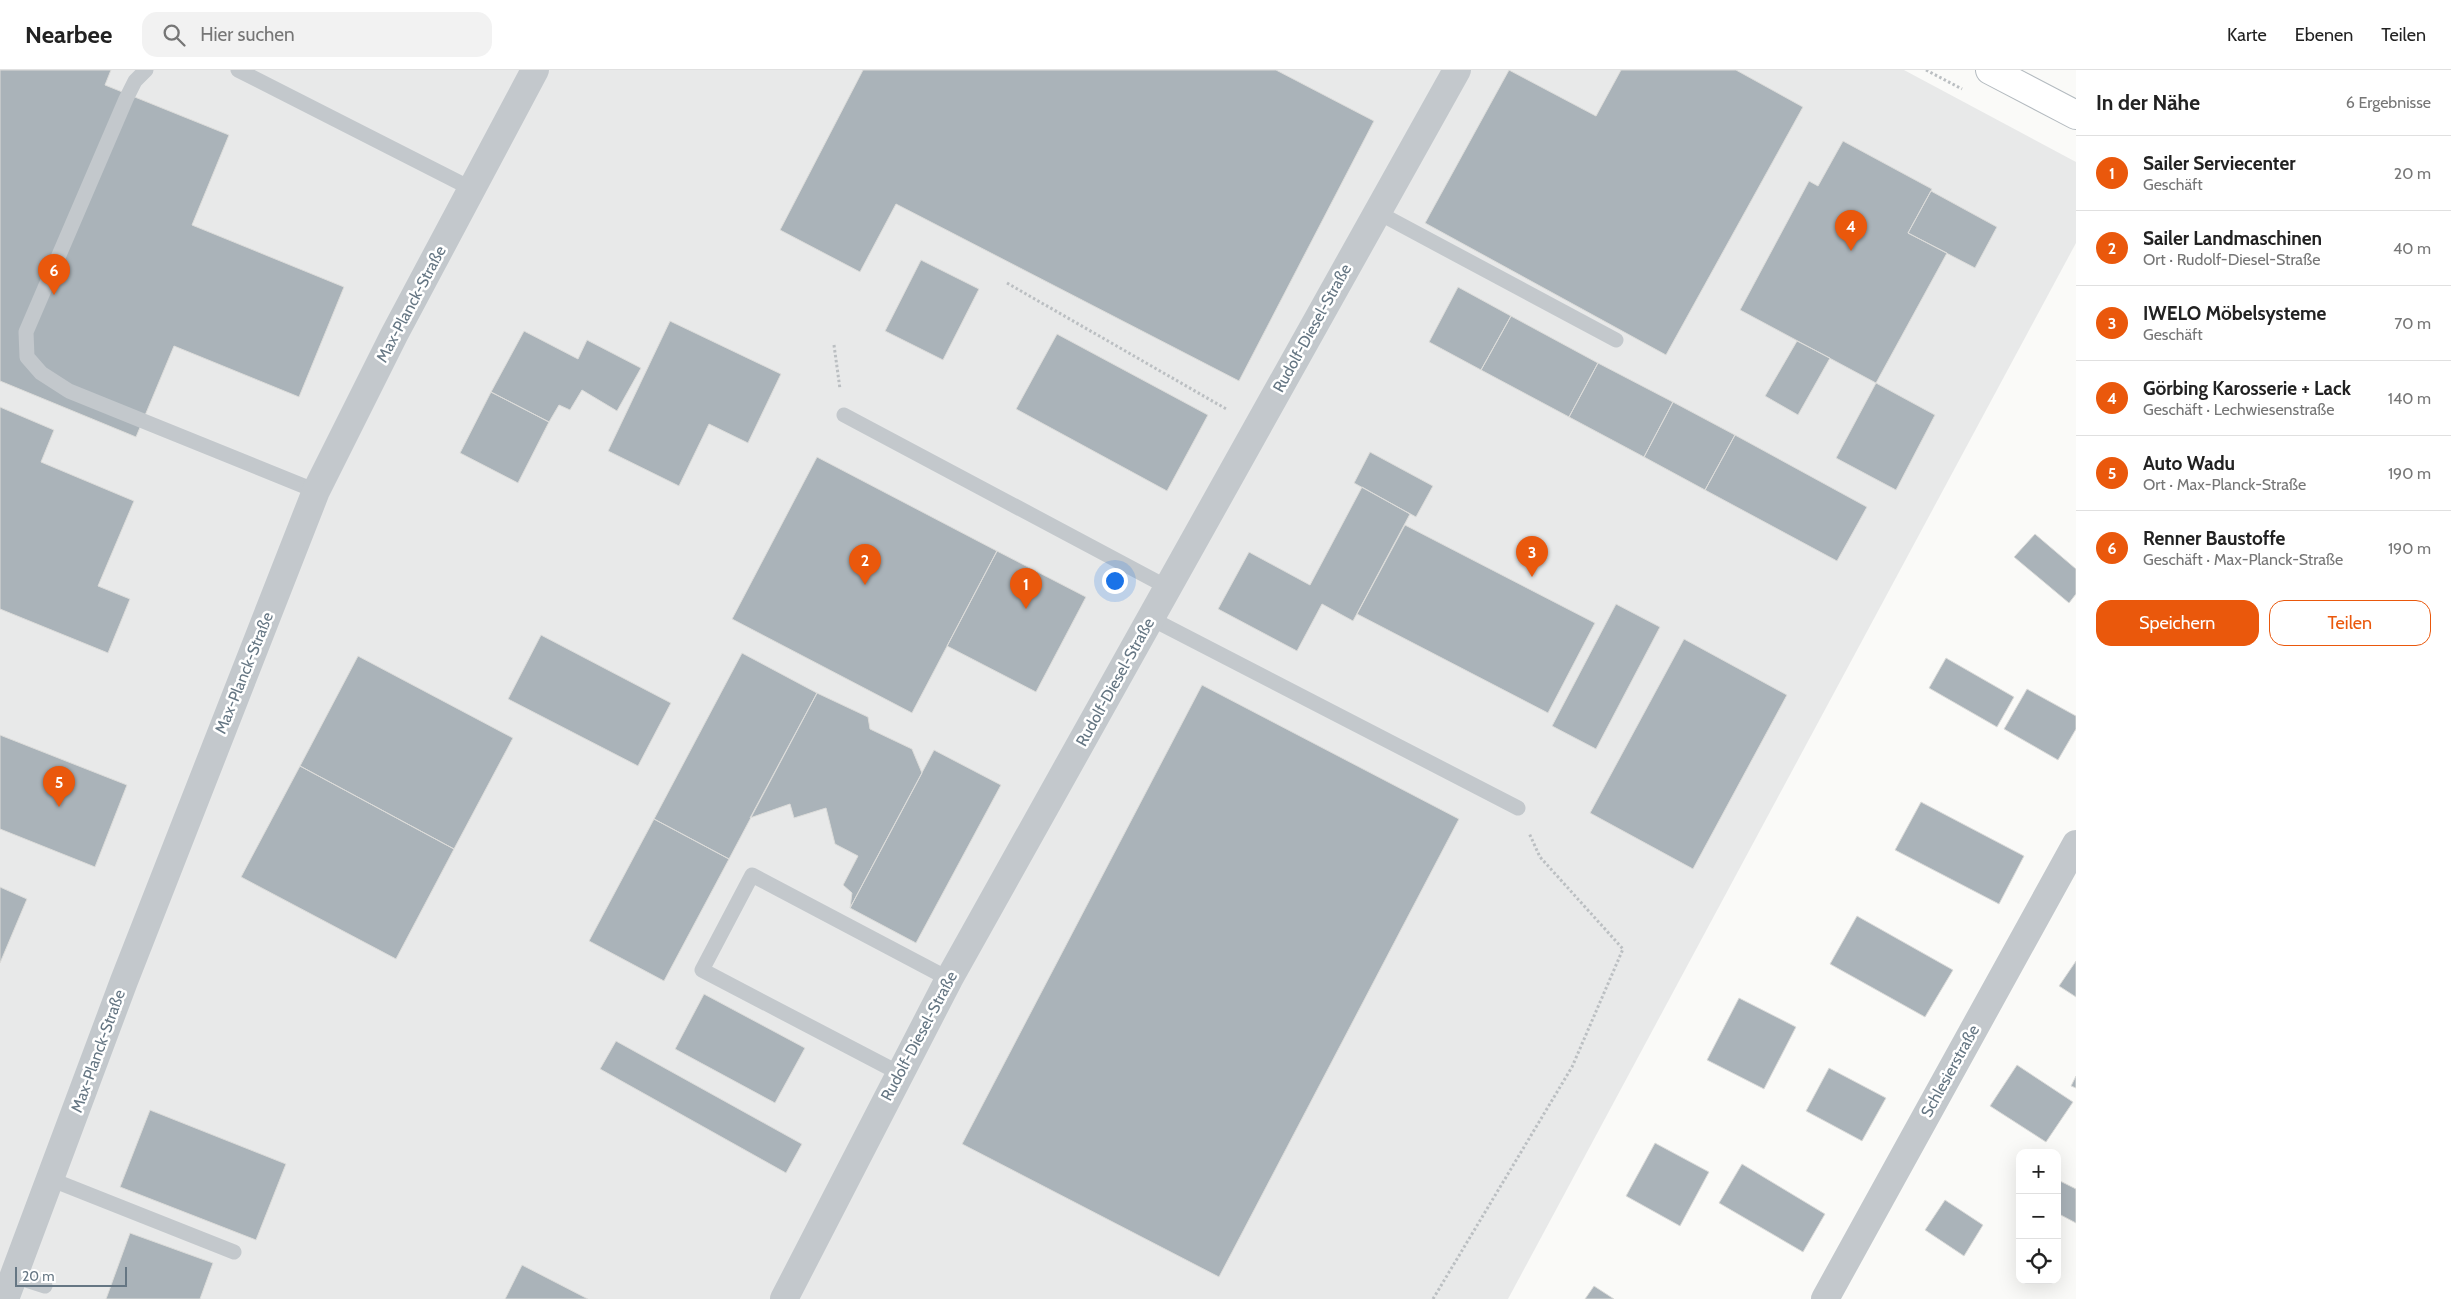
<!DOCTYPE html>
<html lang="de">
<head>
<meta charset="utf-8">
<style>
	:root { --surface:#fff; --page:#f2f2f2; --text:#222; --muted:#767676; --line:#e0e0e0; --accent:#ea580c }
	body { margin:0; font-family:Cabin,sans-serif; background:var(--page); color:var(--text) }
	.controls { position:absolute; right:15px; bottom:15px; display:grid; overflow:hidden; border-radius:10px; box-shadow:0 5px 20px #0002 }
	.controls button { width:45px; height:45px; display:grid; place-items:center; padding:0; border:0; border-bottom:1px solid var(--line); background:var(--surface); color:var(--text); font:25px sans-serif }
	.scale { position:absolute; left:15px; bottom:12px; width:112px; box-sizing:border-box; padding-left:5px; border:2px solid #657683; border-top:0; font-size:14px; line-height:18px; white-space:nowrap; color:#657683; -webkit-text-stroke:4px #fff; paint-order:stroke }
	.you { position:absolute; left:1114px; top:510px; width:18px; height:18px; margin:-12px; border:4px solid #fff; border-radius:50%; background:#1a73e8; box-shadow:0 0 0 8px #1a73e833 }
	.badge { display:grid; place-items:center; width:32px; height:32px; border-radius:50%; background:var(--accent); color:#fff; font-size:16px; font-weight:700 }
	.pin { position:absolute; translate:-50% -41px; filter:drop-shadow(0 1px 2px #0008) }
	.pin::after { content:''; position:absolute; top:26px; width:18px; height:15px; background:inherit; clip-path:polygon(0 0,100% 0,50% 100%) }
	.list { margin:0; padding:0; list-style:none }
	h2 { display:flex; justify-content:space-between; align-items:center; height:65px; margin:0; padding:0 20px; font-size:21px }
	h2 small { font-size:16px; font-weight:400; color:var(--muted) }
	.list li { display:grid; grid-template-columns:32px 1fr auto; gap:15px; align-items:center; box-sizing:border-box; height:75px; padding:0 20px; border-top:1px solid var(--line) }
	.list b { display:block; font-size:19px; white-space:nowrap }
	.list p { margin:0; font-size:16px; white-space:nowrap; color:var(--muted) }
	.list em { font-size:16px; font-style:normal; color:var(--muted) }
	.actions { display:flex; gap:10px; padding:15px 20px }
	.actions a { flex:1; padding:11px 0; border:1px solid var(--accent); border-radius:15px; text-align:center; font-size:18px; color:var(--accent) }
	.actions .main { background:var(--accent); color:#fff }
	.icon { flex:none; width:28px; height:28px; fill:none; stroke:currentColor; stroke-width:2; stroke-linecap:round; stroke-linejoin:round }
	.map { position:relative; flex:none; width:2076px; height:1229px; overflow:hidden }
	header { display:flex; align-items:center; gap:30px; box-sizing:border-box; height:70px; padding:0 25px; background:var(--surface); border-bottom:1px solid var(--line) }
	header strong { font-size:24px }
	nav { display:flex; gap:28px; margin-inline-start:auto; font-size:18px }
	.search { width:350px; height:45px; background:var(--page); display:flex; align-items:center; gap:12px; box-sizing:border-box; padding:0 18px; border-radius:15px; color:var(--muted); font-size:19px }
	main { display:flex }
	aside { flex:1; background:var(--surface) }
	.map>svg:first-child { display:block }
	.built { fill:#e8e9e9 }
	.building { fill:#aab3b9; stroke:#dcdcda }
	.lines { fill:none; stroke-linecap:round; stroke-linejoin:round }
	.secondary-casing { stroke:#b3babf; stroke-width:30 }
	.path { stroke:#bbbfc2; stroke-width:3; stroke-dasharray:2.5 2.5; stroke-linecap:butt }
	.lane { stroke:#c3c8cc; stroke-width:15 }
	.street { stroke:#c3c8cc; stroke-width:28 }
	.secondary { stroke:#fff; stroke-width:28 }
	.labels { text-anchor:middle; dominant-baseline:central; stroke-width:5; stroke-linejoin:round; paint-order:stroke }
	.street-label { font-size:16px; fill:#657683; stroke:#fff }
</style>
</head>
<body>
<header>
<strong>Nearbee</strong>
<div class="search"><svg class="icon" aria-label="search" viewBox="0 0 24 24"><circle cx="10" cy="10" r="6"/><path d="M15 15l6 6"/></svg>Hier suchen</div>
<nav><a>Karte</a><a>Ebenen</a><a>Teilen</a></nav>
</header>
<main>
<div class="map">
<svg width="2076" height="1229" viewBox="0 0 2076 1229">
	<rect width="100%" height="100%" fill="#fafaf8"/>
	<path class="built" d="M 0,0 L 1904,0 L 2076,92 L 2076,173 L 1508,1229 L 0,1229 Z"/>
	<path class="building" d="M 0,0 L 111,0 L 105,15 L 229,65 L 192,155 L 344,217 L 299,327 L 174,276 L 136,367 L 0,311 Z
		M 863,0 L 1276,0 L 1374,51 L 1239,311 L 896,134 L 860,202 L 780,160 Z
		M 1509,0 L 1596,46 L 1621,0 L 1736,0 L 1803,37 L 1666,285 L 1425,153 Z
		M 1843,71 L 1932,119 L 1908,163 L 1947,183 L 1876,313 L 1740,240 L 1809,111 L 1818,116 Z
		M 1931,121 L 1997,157 L 1975,198 L 1908,163 Z
		M 921,190 L 979,219 L 943,290 L 885,261 Z
		M 1458,217 L 1511,246 L 1481,300 L 1429,272 Z
		M 1511,246 L 1598,293 L 1569,347 L 1481,300 Z
		M 670,251 L 781,304 L 748,373 L 709,354 L 679,416 L 608,381 Z
		M 524,261 L 578,289 L 587,270 L 641,298 L 617,341 L 582,320 L 570,340 L 559,335 L 549,352 L 491,322 Z
		M 1057,264 L 1208,345 L 1167,421 L 1016,339 Z
		M 1797,271 L 1830,288 L 1798,345 L 1765,326 Z
		M 1598,293 L 1673,332 L 1644,387 L 1569,347 Z
		M 1876,313 L 1935,345 L 1896,420 L 1836,388 Z
		M 491,322 L 549,352 L 518,413 L 460,383 Z
		M 1673,332 L 1735,365 L 1705,420 L 1644,387 Z
		M 0,337 L 54,360 L 41,392 L 134,431 L 98,516 L 130,529 L 108,583 L 0,539 Z
		M 1735,365 L 1867,437 L 1837,491 L 1705,420 Z
		M 1370,382 L 1433,416 L 1416,447 L 1354,413 Z
		M 817,387 L 997,481 L 912,643 L 732,549 Z
		M 1362,417 L 1410,444 L 1353,551 L 1322,534 L 1297,581 L 1218,539 L 1249,482 L 1310,515 Z
		M 1405,455 L 1595,553 L 1548,643 L 1357,544 Z
		M 2035,464 L 2076,499 L 2076,524 L 2069,533 L 2014,487 Z
		M 997,481 L 1086,527 L 1036,622 L 947,576 Z
		M 1616,534 L 1660,557 L 1596,679 L 1552,656 Z
		M 541,565 L 671,633 L 638,696 L 508,629 Z
		M 1684,569 L 1787,625 L 1693,799 L 1590,743 Z
		M 742,583 L 817,623 L 729,789 L 654,749 Z
		M 358,586 L 513,668 L 454,779 L 300,696 Z
		M 1946,588 L 2014,627 L 1997,657 L 1929,618 Z
		M 1202,615 L 1459,749 L 1219,1207 L 962,1074 Z
		M 2027,619 L 2076,646 L 2076,659 L 2058,690 L 2004,659 Z
		M 817,623 L 868,647 L 870,659 L 912,679 L 922,703 L 850,838 L 852,823 L 843,815 L 858,786 L 835,774 L 826,738 L 794,748 L 790,734 L 750,748 Z
		M 0,665 L 127,715 L 95,797 L 0,759 Z
		M 934,680 L 1001,715 L 916,873 L 850,838 Z
		M 300,696 L 454,779 L 396,889 L 241,807 Z
		M 1921,732 L 2024,786 L 1999,834 L 1895,780 Z
		M 654,749 L 729,789 L 664,911 L 589,871 Z
		M 0,817 L 27,829 L 0,893 Z
		M 1857,846 L 1953,900 L 1925,947 L 1830,894 Z
		M 2076,891 L 2076,927 L 2059,916 Z
		M 704,924 L 805,978 L 775,1033 L 675,979 Z
		M 1739,928 L 1796,957 L 1764,1019 L 1707,990 Z
		M 616,971 L 802,1074 L 786,1103 L 600,999 Z
		M 2017,995 L 2073,1032 L 2046,1072 L 1990,1036 Z
		M 1829,998 L 1886,1028 L 1862,1071 L 1806,1041 Z
		M 2076,1006 L 2076,1018 L 2071,1016 Z
		M 150,1040 L 286,1094 L 256,1170 L 120,1117 Z
		M 1655,1073 L 1709,1102 L 1680,1156 L 1626,1126 Z
		M 1742,1094 L 1825,1144 L 1803,1182 L 1719,1133 Z
		M 2060,1111 L 2076,1119 L 2076,1153 L 2057,1143 L 2057,1116 Z
		M 1945,1130 L 1983,1155 L 1964,1186 L 1925,1160 Z
		M 130,1163 L 213,1193 L 200,1229 L 106,1229 Z
		M 522,1195 L 588,1229 L 505,1229 Z
		M 1594,1216 L 1614,1229 L 1585,1229 Z"/>
	<g class="lines">
		<defs>
			<path id="secondary" d="M 1990,0 L 2076,45"/>
		</defs>
		<use href="#secondary" class="secondary-casing"/>
		<path class="path" d="M 1926,0 L 1962,19
			M 1007,213 L 1228,340
			M 834,275 L 840,319
			M 1433,1229 L 1572,997 L 1623,879 L 1540,787 L 1529,763"/>
		<path class="lane" d="M 146,0 L 135,11 L 126,29 L 26,262 L 27,287 L 41,303 L 69,321 L 316,421
			M 238,0 L 472,119
			M 1377,142 L 1616,270
			M 844,345 L 1167,517
			M 1150,548 L 1518,738
			M 899,1003 L 702,900 L 752,805 L 949,909
			M 50,1109 L 234,1182
			M 14,1206 L 45,1216"/>
		<path class="street" d="M 5,1229 L 124,911 L 316,421 L 394,265 L 535,0
			M 784,1229 L 949,909 L 1457,0
			M 1825,1229 L 2076,774"/>
		<use href="#secondary" class="secondary"/>
	</g>
	<g class="labels">
		<g class="street-label">
			<text transform="translate(411 234) rotate(-62)">Max-Planck-Straße</text>
			<text transform="translate(1312 258) rotate(-61)">Rudolf-Diesel-Straße</text>
			<text transform="translate(244 603) rotate(-68)">Max-Planck-Straße</text>
			<text transform="translate(1115 612) rotate(-61)">Rudolf-Diesel-Straße</text>
			<text transform="translate(919 966) rotate(-62)">Rudolf-Diesel-Straße</text>
			<text transform="translate(98 981) rotate(-70)">Max-Planck-Straße</text>
			<text transform="translate(1950 1001) rotate(-61)">Schlesierstraße</text>
		</g>
	</g>
</svg>
<div class="controls">
<button>+</button>
<button>−</button>
<button><svg class="icon" aria-label="locate" viewBox="0 0 24 24"><circle cx="12" cy="12" r="6"/><path d="M12 2v4M12 18v4M2 12h4M18 12h4"/></svg></button>
</div>
<div class="scale">20 m</div>
<div class="you"></div>
<div class="pin badge" style="left:1026px;top:539px">1</div>
<div class="pin badge" style="left:865px;top:515px">2</div>
<div class="pin badge" style="left:1532px;top:507px">3</div>
<div class="pin badge" style="left:1851px;top:181px">4</div>
<div class="pin badge" style="left:59px;top:737px">5</div>
<div class="pin badge" style="left:54px;top:225px">6</div>
</div>
<aside>
<h2>In der Nähe<small>6 Ergebnisse</small></h2>
<ul class="list">
<li><span class="badge">1</span><div><b>Sailer Serviecenter</b><p>Geschäft</p></div><em>20 m</em></li>
<li><span class="badge">2</span><div><b>Sailer Landmaschinen</b><p>Ort · Rudolf-Diesel-Straße</p></div><em>40 m</em></li>
<li><span class="badge">3</span><div><b>IWELO Möbelsysteme</b><p>Geschäft</p></div><em>70 m</em></li>
<li><span class="badge">4</span><div><b>Görbing Karosserie + Lack</b><p>Geschäft · Lechwiesenstraße</p></div><em>140 m</em></li>
<li><span class="badge">5</span><div><b>Auto Wadu</b><p>Ort · Max-Planck-Straße</p></div><em>190 m</em></li>
<li><span class="badge">6</span><div><b>Renner Baustoffe</b><p>Geschäft · Max-Planck-Straße</p></div><em>190 m</em></li>
</ul>
<div class="actions"><a class="main">Speichern</a><a>Teilen</a></div>
</aside>
</main>
</body>
</html>
